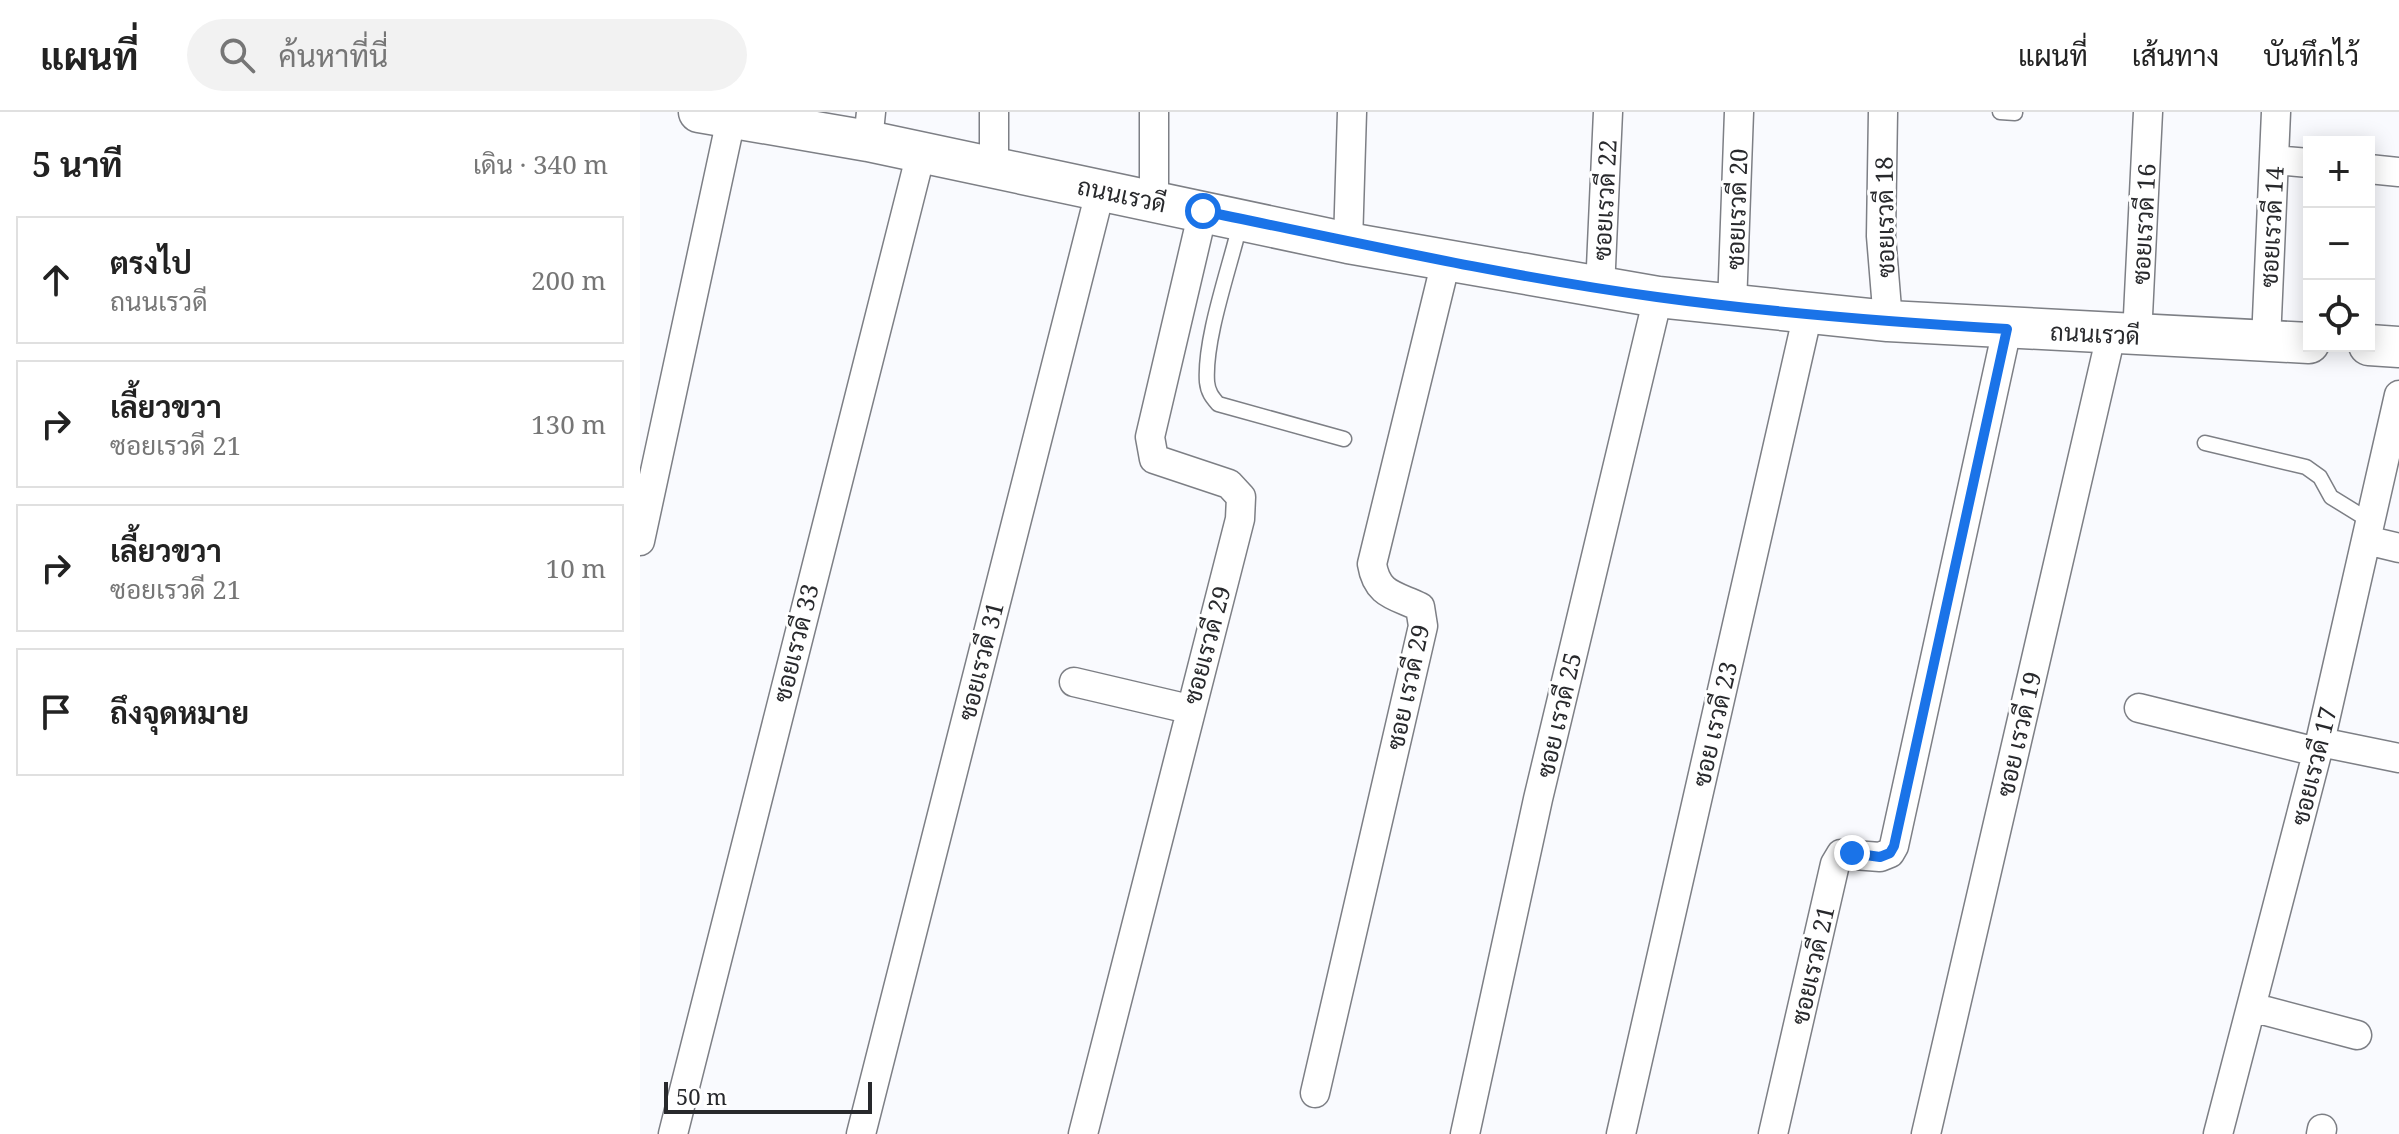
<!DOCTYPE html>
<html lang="th">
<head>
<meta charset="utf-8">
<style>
	:root { --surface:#fff; --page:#f2f2f2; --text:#222; --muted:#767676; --line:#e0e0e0 }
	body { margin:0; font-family:"Noto Serif",Sarabun,serif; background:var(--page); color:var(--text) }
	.controls { position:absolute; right:24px; top:24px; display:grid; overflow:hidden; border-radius:0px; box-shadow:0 4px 20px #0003 }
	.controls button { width:72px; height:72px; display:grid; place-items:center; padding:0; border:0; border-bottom:2px solid var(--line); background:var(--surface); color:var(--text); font:40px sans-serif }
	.scale { position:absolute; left:24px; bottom:20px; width:208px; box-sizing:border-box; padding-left:8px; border:4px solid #28292c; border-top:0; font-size:22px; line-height:28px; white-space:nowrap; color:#28292c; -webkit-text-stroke:6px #fff; paint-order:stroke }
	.stop { position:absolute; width:24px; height:24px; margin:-18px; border:6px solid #1a73e8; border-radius:50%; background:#fff }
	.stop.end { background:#1a73e8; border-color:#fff; box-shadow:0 2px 8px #0008 }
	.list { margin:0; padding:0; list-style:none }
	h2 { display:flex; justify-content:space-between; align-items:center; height:104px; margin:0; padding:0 32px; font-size:34px }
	h2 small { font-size:26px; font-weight:400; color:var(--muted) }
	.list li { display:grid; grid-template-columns:52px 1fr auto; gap:24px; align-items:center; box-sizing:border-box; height:128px; margin:0 16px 16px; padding:0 16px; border:2px solid var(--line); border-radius:0px }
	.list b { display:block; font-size:30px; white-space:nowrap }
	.list p { margin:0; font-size:26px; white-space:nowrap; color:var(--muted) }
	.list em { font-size:26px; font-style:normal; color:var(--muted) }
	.icon { flex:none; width:44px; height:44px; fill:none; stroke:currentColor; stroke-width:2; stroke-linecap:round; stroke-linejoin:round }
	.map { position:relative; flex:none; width:1759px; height:1022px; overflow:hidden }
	header { display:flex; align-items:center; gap:48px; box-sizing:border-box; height:112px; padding:0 40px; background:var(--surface); border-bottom:2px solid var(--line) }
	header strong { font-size:38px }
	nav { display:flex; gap:44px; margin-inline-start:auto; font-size:28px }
	.search { width:560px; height:72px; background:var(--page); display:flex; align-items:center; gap:20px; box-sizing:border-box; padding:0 28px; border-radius:44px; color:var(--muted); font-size:30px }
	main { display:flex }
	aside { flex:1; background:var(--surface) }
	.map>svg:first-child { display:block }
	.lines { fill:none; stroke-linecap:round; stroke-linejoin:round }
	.lane-casing { stroke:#7d7f85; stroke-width:17 }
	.street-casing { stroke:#7d7f85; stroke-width:31 }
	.secondary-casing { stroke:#7d7f85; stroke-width:43 }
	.lane { stroke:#fff; stroke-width:14 }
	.street { stroke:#fff; stroke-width:28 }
	.secondary { stroke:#fff; stroke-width:40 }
	.route { stroke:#1a73e8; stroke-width:10 }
	.labels { text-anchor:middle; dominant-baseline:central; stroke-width:6; stroke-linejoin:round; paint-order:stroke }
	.street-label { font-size:24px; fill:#28292c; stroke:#fff }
</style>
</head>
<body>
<header>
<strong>แผนที่</strong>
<div class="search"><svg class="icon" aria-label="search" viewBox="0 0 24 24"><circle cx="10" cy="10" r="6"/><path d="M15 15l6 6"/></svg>ค้นหาที่นี่</div>
<nav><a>แผนที่</a><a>เส้นทาง</a><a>บันทึกไว้</a></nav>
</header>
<main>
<aside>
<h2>5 นาที<small>เดิน · 340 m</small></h2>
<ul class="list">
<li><svg class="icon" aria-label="ahead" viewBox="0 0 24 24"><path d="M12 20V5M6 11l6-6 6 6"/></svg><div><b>ตรงไป</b><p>ถนนเรวดี</p></div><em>200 m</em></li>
<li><svg class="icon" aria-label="right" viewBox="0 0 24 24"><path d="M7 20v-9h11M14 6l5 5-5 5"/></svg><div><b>เลี้ยวขวา</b><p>ซอยเรวดี 21</p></div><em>130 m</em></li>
<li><svg class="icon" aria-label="right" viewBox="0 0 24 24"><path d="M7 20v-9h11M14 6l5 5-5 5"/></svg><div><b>เลี้ยวขวา</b><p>ซอยเรวดี 21</p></div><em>10 m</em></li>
<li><svg class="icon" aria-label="arrive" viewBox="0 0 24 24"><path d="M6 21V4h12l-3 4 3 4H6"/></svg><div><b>ถึงจุดหมาย</b></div></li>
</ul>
</aside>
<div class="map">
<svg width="1759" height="1022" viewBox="0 0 1759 1022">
	<rect width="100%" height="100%" fill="#f9fafe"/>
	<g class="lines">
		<defs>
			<path id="lane" d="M 1360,0 L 1375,1
				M 600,112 C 590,155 564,227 567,270 C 568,280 572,285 578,292 L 704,327
				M 1565,331 L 1666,355 L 1680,365 L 1691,385 L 1730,409"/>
			<path id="street" d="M 514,0 L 514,89
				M 1243,0 L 1241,124 L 1248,209
				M 228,29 L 231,0
				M 1634,48 L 1669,51
				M 354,55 L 354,0
				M 1729,57 L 1759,60
				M 708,131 L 712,0
				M 960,177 L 968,0
				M 1092,194 L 1099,0
				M 1497,224 L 1508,0
				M 1626,229 L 1636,0
				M 1726,428 L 1759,436
				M 0,429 L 91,7
				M 434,570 L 549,597
				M 1499,596 L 1677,640
				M 1680,630 L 1759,646
				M 1611,895 L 1717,923
				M 675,981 L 783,514 L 780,495 C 755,483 737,483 732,452 L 806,149
				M 33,1022 L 281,41
				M 221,1022 L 461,76
				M 443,1022 L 600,407 L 601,385 L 589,372 L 514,347 L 510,325 L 563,99
				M 825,1022 L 898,687 L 1018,185
				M 981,1022 L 1168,201
				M 1133,1022 L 1195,752 L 1201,742 L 1240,745 L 1250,741 L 1254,734 L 1367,217
				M 1286,1022 L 1471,223
				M 1578,1022 L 1680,630 L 1759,283
				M 1681,1022 L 1682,1017"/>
			<path id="secondary" d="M 59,0 L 228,29 L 708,131 L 1018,185 L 1248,209 L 1669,231
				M 1729,233 L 1759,235"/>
		</defs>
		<use href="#lane" class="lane-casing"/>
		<use href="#street" class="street-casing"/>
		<use href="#secondary" class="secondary-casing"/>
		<use href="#lane" class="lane"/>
		<use href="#street" class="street"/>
		<use href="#secondary" class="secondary"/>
	</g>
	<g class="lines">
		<path class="route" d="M 563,99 C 714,130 864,164 1017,185 C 1133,201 1250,210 1367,217 L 1254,734 L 1250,741 L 1240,745 L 1212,741"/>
	</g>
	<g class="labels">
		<g class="street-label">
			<text transform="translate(482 82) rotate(12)">ถนนเรวดี</text>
			<text transform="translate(964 88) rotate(-87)">ซอยเรวดี 22</text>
			<text transform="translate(1096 97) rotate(-88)">ซอยเรวดี 20</text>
			<text transform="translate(1244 105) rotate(-91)">ซอยเรวดี 18</text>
			<text transform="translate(1503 112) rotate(-87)">ซอยเรวดี 16</text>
			<text transform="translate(1631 115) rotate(-87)">ซอยเรวดี 14</text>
			<text transform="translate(1455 221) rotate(3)">ถนนเรวดี</text>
			<text transform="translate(155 531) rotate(-76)">ซอยเรวดี 33</text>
			<text transform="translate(566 533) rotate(-75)">ซอยเรวดี 29</text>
			<text transform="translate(340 549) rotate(-76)">ซอยเรวดี 31</text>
			<text transform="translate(767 575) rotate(-78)">ซอย เรวดี 29</text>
			<text transform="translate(918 603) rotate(-77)">ซอย เรวดี 25</text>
			<text transform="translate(1074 612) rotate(-77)">ซอย เรวดี 23</text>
			<text transform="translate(1378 622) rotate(-77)">ซอย เรวดี 19</text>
			<text transform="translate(1673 654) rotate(-76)">ซอยเรวดี 17</text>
			<text transform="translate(1172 853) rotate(-77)">ซอยเรวดี 21</text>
		</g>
	</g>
</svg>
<div class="controls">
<button>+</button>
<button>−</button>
<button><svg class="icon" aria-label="locate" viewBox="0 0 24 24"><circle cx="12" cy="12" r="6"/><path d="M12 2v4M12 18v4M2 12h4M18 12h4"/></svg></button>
</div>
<div class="scale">50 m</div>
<div class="stop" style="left:563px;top:99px"></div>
<div class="stop end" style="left:1212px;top:741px"></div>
</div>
</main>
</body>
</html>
